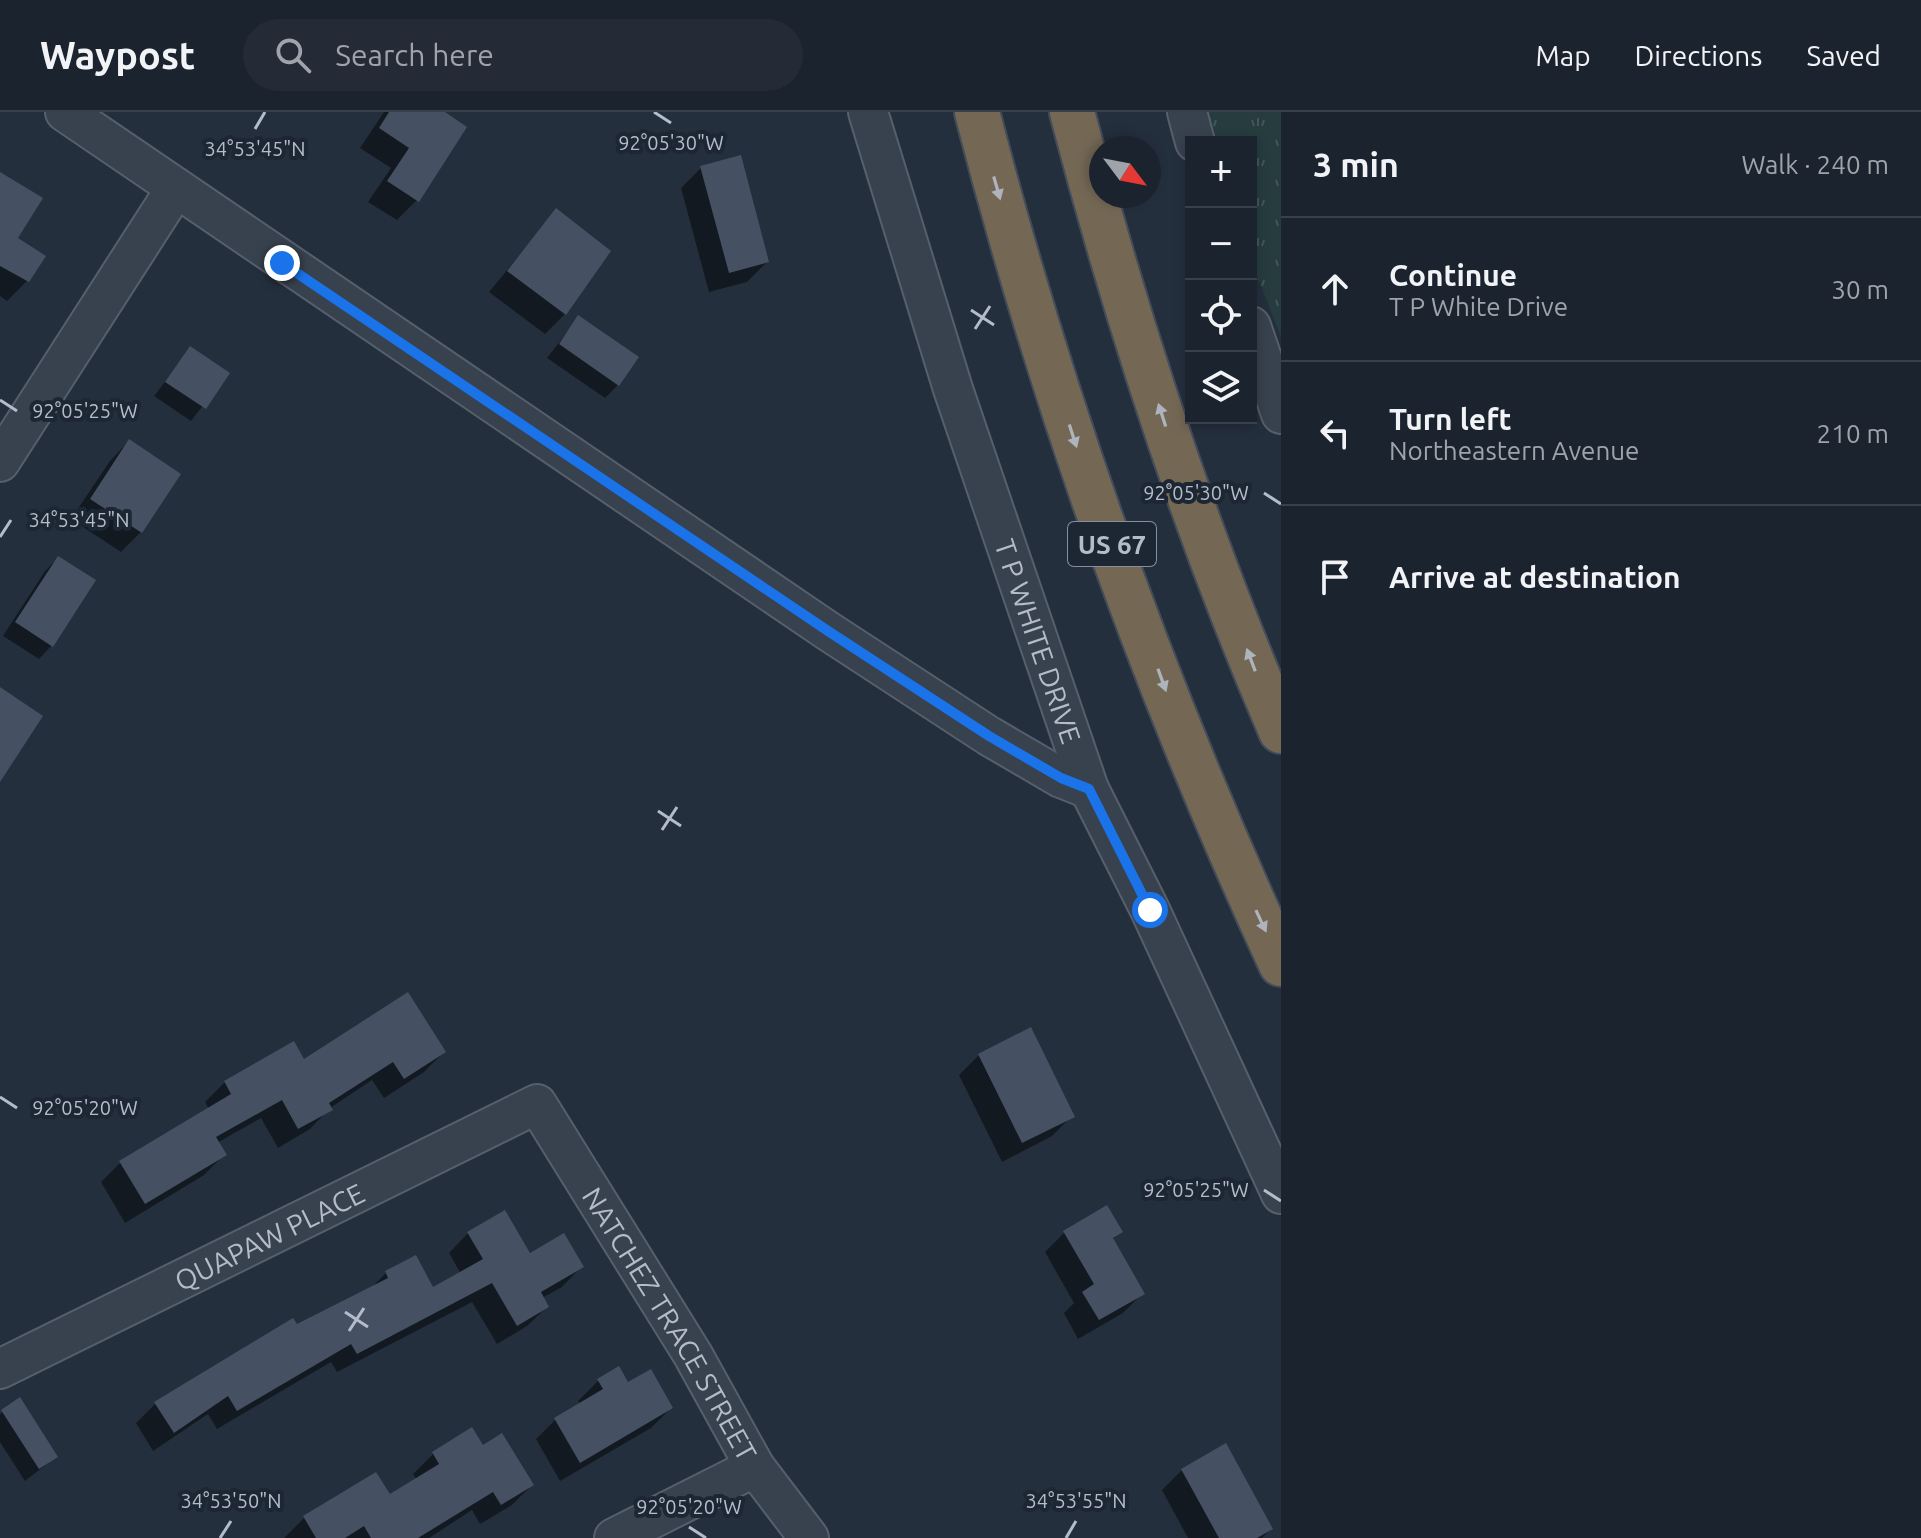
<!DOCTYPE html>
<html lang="en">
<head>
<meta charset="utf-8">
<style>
	:root { --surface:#1b232e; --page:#242b36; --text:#f1f3f6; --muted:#a0a4aa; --line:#39404a }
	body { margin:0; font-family:Ubuntu,sans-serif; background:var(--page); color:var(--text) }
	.controls { position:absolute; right:24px; top:24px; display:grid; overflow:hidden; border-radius:0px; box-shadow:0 4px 12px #0003 }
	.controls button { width:72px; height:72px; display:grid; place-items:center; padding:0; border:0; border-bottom:2px solid var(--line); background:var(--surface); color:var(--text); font:40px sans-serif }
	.compass { position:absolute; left:1089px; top:24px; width:72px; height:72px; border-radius:50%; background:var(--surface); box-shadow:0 4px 12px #0003; rotate:122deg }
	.stop { position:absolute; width:24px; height:24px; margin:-18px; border:6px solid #1a73e8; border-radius:50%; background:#fff }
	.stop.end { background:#1a73e8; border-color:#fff; box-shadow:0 2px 8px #0008 }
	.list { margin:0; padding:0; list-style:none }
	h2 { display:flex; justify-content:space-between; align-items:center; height:104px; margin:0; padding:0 32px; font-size:34px }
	h2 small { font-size:26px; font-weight:400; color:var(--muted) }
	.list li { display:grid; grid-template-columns:52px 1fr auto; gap:24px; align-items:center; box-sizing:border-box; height:144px; padding:0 32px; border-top:2px solid var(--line) }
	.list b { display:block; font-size:30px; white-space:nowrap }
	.list p { margin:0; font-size:26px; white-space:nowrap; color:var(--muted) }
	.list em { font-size:26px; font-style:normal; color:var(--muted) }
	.icon { flex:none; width:44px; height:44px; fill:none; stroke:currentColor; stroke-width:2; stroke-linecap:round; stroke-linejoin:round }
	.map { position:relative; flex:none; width:1281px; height:1426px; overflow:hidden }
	header { display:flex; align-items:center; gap:48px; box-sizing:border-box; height:112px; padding:0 40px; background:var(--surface); border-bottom:2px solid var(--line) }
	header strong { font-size:38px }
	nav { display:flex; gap:44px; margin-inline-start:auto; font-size:28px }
	.search { width:560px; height:72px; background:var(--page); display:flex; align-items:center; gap:20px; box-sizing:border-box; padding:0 28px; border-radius:44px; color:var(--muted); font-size:30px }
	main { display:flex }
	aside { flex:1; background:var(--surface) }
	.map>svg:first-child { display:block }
	.grass { fill:url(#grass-tufts) }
	.shadow { fill:#0007 }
	.building { fill:#455162 }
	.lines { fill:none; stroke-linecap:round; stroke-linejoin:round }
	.minor-casing { stroke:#565f6c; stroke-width:42 }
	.highway-casing { stroke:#434c59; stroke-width:48 }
	.minor { stroke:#38414e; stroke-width:38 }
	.highway { stroke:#746855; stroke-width:44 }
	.oneway { fill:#aeb4bd }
	.route { stroke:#1a73e8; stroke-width:10 }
	.ticks { fill:none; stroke:#b4bcc9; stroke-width:3 }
	.labels { text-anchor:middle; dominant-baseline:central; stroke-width:8; stroke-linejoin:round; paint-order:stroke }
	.shield { fill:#1d2633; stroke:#878f9c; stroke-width:2 }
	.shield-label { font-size:26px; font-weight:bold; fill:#b4bcc9 }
	.street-label { font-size:28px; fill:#b4bcc9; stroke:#1d2633 }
	.ticks-label { font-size:20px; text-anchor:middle; fill:#b4bcc9; stroke:#1d2633; stroke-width:8; stroke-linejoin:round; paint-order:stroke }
</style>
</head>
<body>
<header>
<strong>Waypost</strong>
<div class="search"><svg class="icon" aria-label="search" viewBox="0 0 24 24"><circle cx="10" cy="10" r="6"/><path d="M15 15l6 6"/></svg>Search here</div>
<nav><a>Map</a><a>Directions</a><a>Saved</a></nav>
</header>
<main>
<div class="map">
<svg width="1281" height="1426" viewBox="0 0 1281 1426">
	<defs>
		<pattern id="grass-tufts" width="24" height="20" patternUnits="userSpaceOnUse" patternTransform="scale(2)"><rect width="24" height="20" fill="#263c3f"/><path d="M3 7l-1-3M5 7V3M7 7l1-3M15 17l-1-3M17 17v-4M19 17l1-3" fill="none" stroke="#435659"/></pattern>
	</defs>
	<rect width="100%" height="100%" fill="#242f3e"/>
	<path class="grass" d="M 1208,0 L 1281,0 L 1281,225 L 1251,148 L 1251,30 L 1217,30 Z"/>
	<path class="shadow" d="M 384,0 L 441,0 L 417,88 L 397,108 L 368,90 L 391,56 L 360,36 Z
		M 701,56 L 767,150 L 747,170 L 709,180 L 681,76 Z
		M 0,62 L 27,169 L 7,189 L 0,184 Z
		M 556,99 L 608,139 L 565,202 L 545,222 L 489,180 Z
		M 578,206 L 618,273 L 605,286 L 547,246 Z
		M 190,237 L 227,262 L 191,309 L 154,284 Z
		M 129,329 L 141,420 L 121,440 L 71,407 L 110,349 Z
		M 58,446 L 52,533 L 39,547 L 3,524 L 45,459 Z
		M 444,940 L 424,960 L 384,986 L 372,968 L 330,996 L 310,1017 L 278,1036 L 261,1006 L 217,1031 L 224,1043 L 204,1063 L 125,1111 L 101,1070 L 121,1050 L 209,997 L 205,990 L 225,970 L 304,950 Z
		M 979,943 L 1072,1004 L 1052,1024 L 1002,1050 L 959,963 Z
		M 1065,1120 L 1120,1120 L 1112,1128 L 1143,1181 L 1123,1201 L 1078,1227 L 1064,1201 L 1074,1191 L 1045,1140 Z
		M 468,1121 L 530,1144 L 581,1155 L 562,1175 L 542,1186 L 547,1195 L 527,1214 L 497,1232 L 472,1190 L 337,1260 L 331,1250 L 217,1317 L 208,1302 L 153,1339 L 136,1311 L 155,1292 L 292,1208 L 296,1215 L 370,1177 L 386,1161 L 415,1145 L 432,1178 L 461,1162 L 449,1141 Z
		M 598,1269 L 627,1273 L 671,1296 L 651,1316 L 560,1369 L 536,1327 L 556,1307 L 581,1293 L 578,1289 Z
		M 20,1288 L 56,1345 L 25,1369 L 0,1330 L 0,1302 Z
		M 1226,1334 L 1271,1417 L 1262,1426 L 1188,1426 L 1162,1378 L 1182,1358 Z
		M 482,1336 L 532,1373 L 512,1393 L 480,1412 L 472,1398 L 429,1426 L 284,1426 L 304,1406 L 389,1385 L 417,1368 L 413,1362 L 433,1342 Z"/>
	<path class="building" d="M 389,0 L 445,0 L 467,15 L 419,90 L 387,69 L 409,36 L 379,16 Z
		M 741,43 L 769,150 L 729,161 L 700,54 Z
		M 0,60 L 43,86 L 18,126 L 46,144 L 29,170 L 0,154 Z
		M 556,96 L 611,139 L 566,203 L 507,159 Z
		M 578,203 L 639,245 L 619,274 L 559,232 Z
		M 190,234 L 230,261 L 206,297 L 165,270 Z
		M 129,327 L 181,362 L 142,421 L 90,387 Z
		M 58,444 L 96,468 L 53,535 L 15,510 Z
		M 0,575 L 43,604 L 0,670 Z
		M 408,880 L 446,940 L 404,967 L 393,950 L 329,991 L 333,998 L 298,1017 L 282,988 L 216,1025 L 227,1043 L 145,1092 L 119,1049 L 231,982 L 224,969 L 294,929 L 304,947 Z
		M 1031,915 L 1075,1005 L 1022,1031 L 978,942 Z
		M 1107,1093 L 1123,1120 L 1113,1126 L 1145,1182 L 1099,1208 L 1082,1180 L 1094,1172 L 1063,1119 Z
		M 505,1098 L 530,1141 L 564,1121 L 584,1155 L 541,1180 L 549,1195 L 517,1214 L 492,1171 L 357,1242 L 351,1232 L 237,1299 L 228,1284 L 174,1321 L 154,1290 L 293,1206 L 297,1212 L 388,1166 L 385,1159 L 416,1143 L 433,1175 L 483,1147 L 467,1120 Z
		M 619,1254 L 628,1270 L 651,1257 L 673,1296 L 580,1351 L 554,1306 L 603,1277 L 597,1267 Z
		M 20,1285 L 58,1345 L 39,1357 L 1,1298 Z
		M 472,1315 L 483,1333 L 502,1321 L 534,1373 L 501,1393 L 493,1380 L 418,1426 L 371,1426 L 364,1414 L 345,1426 L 316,1426 L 303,1404 L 376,1360 L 390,1382 L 439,1352 L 432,1340 Z
		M 1226,1331 L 1273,1417 L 1257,1426 L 1219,1426 L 1181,1357 Z"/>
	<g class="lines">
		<defs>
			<g id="minor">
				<path d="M 65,0 L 828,519 L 989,624 L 1061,666 L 1089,677"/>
				<path id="s1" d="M 868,0 L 953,277 L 1089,677 L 1150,798 L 1281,1082"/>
				<path d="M 1187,0 L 1195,30"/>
				<path d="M 1251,214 L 1281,302"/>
				<path d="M 0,350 L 176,76"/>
				<path id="s2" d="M 0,1257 L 537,992 L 693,1243 L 755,1355 L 809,1426"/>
				<path d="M 614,1426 L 755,1355"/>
			</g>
			<path id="highway" d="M 977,0 C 1052,291 1155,579 1281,852
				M 1072,0 C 1127,210 1195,420 1281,619"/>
		</defs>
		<use href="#minor" class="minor-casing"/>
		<use href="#highway" class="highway-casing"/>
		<use href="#minor" class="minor"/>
		<use href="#highway" class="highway"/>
	</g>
	<defs><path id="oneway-solid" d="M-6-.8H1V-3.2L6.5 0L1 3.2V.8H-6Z" transform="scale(2)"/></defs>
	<g class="oneway">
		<use href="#oneway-solid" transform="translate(997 76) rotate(74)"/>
		<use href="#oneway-solid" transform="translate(1162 303) rotate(-108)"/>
		<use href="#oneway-solid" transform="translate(1073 324) rotate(72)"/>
		<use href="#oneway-solid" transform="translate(1251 548) rotate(-111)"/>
		<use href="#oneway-solid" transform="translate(1162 568) rotate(70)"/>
		<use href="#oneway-solid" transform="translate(1261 809) rotate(65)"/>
	</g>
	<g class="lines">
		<path class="route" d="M 282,151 L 828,519 L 989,624 L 1061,666 L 1089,677 L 1150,798"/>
	</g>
	<path class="ticks" d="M 654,0 L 671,11M 255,17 L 265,0M 971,198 L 994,213M 975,217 L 990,194M 0,288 L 17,299M 1264,381 L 1281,392M 0,425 L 11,408M 658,699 L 681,714M 662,718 L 677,695M 0,985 L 17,996M 1264,1078 L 1281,1089M 345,1200 L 368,1215M 349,1219 L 364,1196M 689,1415 L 706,1426M 220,1426 L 231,1409M 1066,1426 L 1076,1409"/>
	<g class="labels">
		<rect class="shield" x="1068" y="410" width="88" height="44" rx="6"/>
		<g class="shield-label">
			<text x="1112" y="432">US 67</text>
		</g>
		<g class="street-label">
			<text stroke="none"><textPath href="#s1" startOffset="556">T P WHITE DRIVE</textPath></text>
			<text stroke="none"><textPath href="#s2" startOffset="300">QUAPAW PLACE</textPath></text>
			<text stroke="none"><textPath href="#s2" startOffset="856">NATCHEZ TRACE STREET</textPath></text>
		</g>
	</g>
	<g class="ticks-label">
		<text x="671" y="38">92°05'30"W</text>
		<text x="255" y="44">34°53'45"N</text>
		<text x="85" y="306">92°05'25"W</text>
		<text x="1196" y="388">92°05'30"W</text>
		<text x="79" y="415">34°53'45"N</text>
		<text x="85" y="1003">92°05'20"W</text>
		<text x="1196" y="1085">92°05'25"W</text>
		<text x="231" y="1396">34°53'50"N</text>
		<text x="1076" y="1396">34°53'55"N</text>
		<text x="689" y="1402">92°05'20"W</text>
	</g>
</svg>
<div class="controls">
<button>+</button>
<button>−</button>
<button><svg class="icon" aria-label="locate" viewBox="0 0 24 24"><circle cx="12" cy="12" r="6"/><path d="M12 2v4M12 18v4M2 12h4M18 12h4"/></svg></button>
<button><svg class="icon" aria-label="layers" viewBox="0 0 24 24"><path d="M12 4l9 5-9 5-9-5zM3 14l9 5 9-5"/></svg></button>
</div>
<svg class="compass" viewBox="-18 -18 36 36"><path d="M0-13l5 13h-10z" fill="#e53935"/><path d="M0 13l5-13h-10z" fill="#a0a4aa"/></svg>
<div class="stop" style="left:1150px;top:798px"></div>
<div class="stop end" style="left:282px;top:151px"></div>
</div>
<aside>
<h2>3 min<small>Walk · 240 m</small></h2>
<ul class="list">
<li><svg class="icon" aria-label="ahead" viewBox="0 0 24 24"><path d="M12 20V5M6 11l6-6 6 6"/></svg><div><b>Continue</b><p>T P White Drive</p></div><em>30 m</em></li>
<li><svg class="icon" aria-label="left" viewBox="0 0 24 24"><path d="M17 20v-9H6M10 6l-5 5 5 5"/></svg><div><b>Turn left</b><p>Northeastern Avenue</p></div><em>210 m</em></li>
<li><svg class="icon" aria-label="arrive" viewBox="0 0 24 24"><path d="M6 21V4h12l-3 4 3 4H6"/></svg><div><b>Arrive at destination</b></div></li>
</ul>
</aside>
</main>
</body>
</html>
